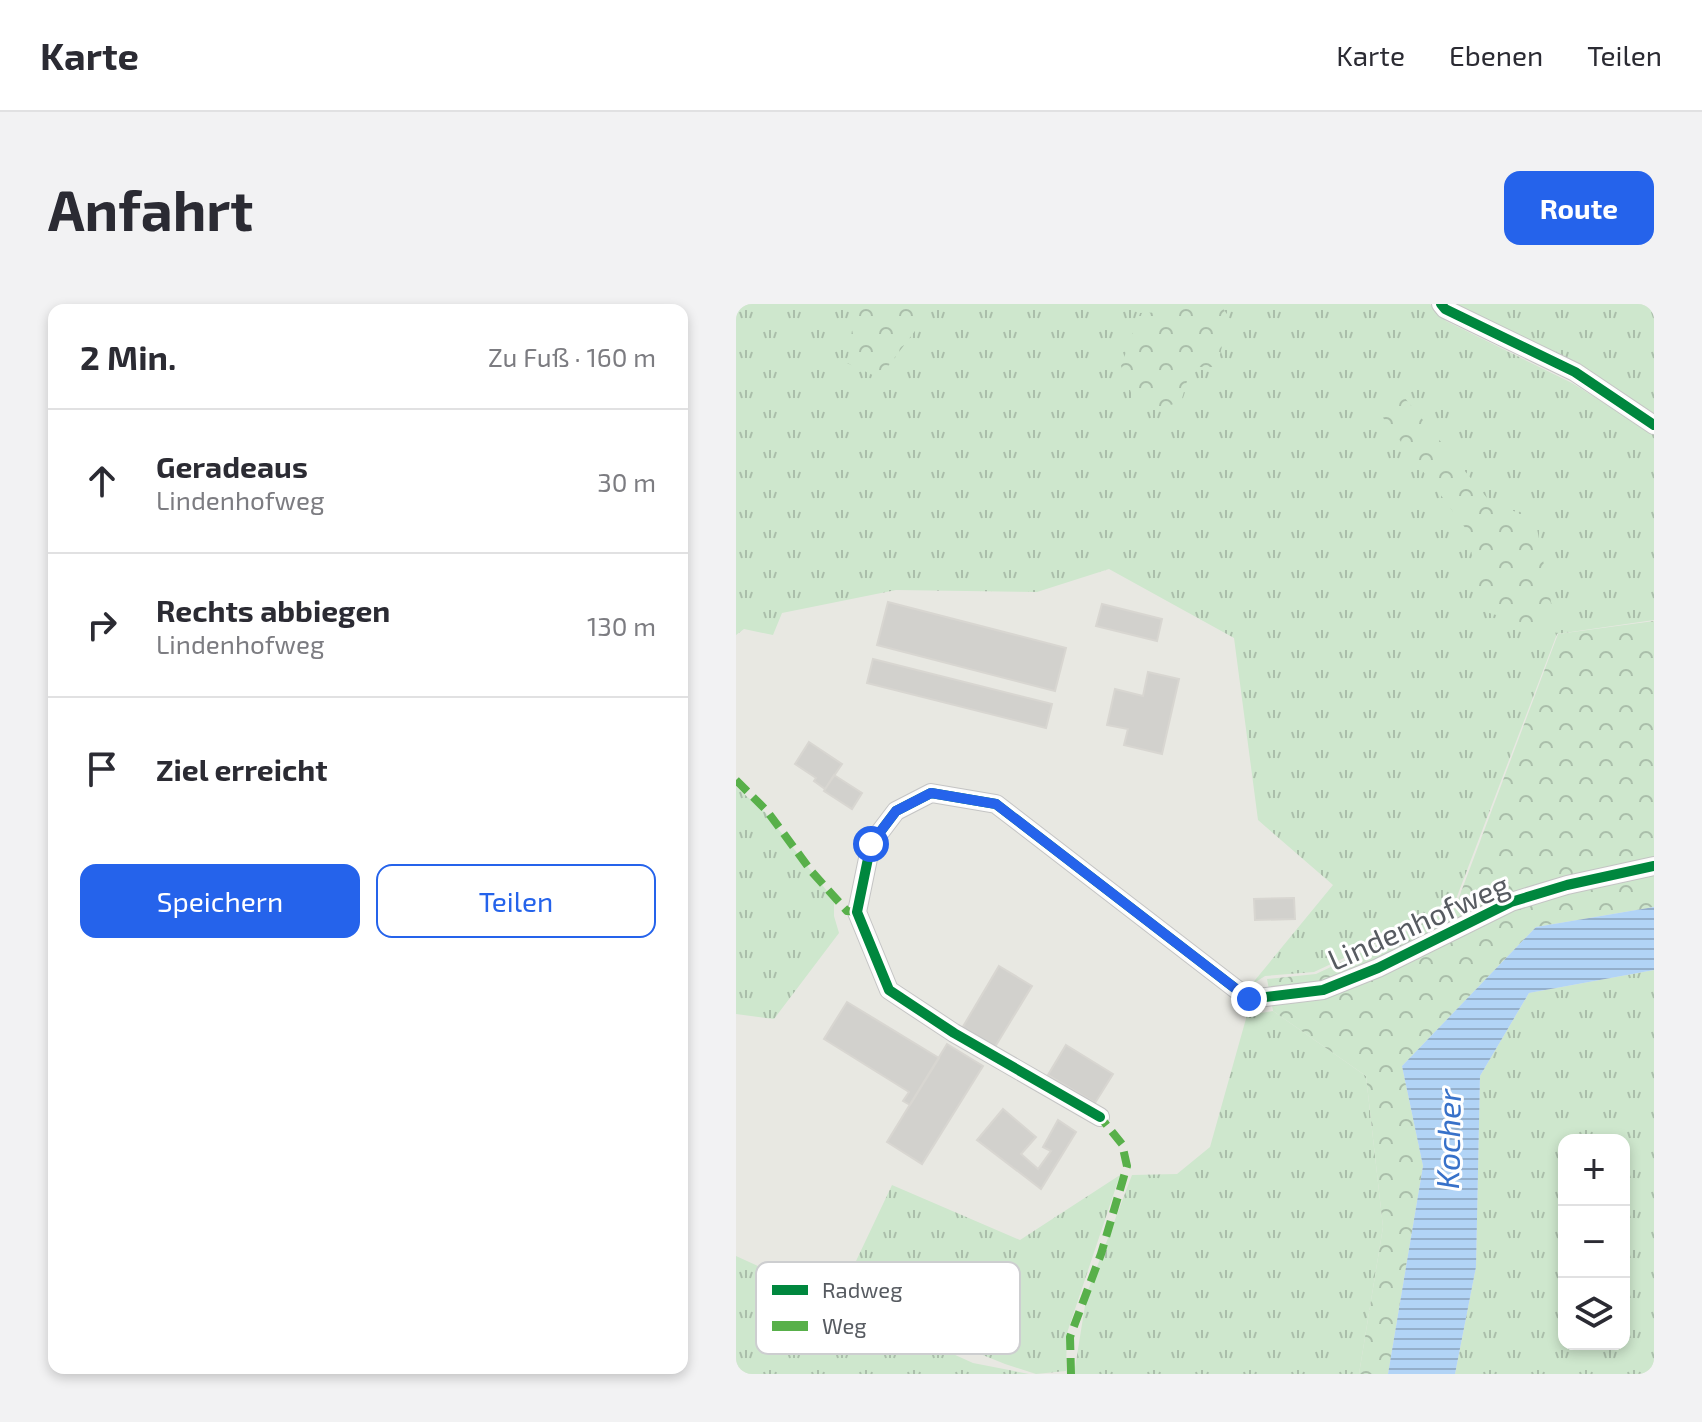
<!DOCTYPE html>
<html lang="de">
<head>
<meta charset="utf-8">
<style>
	:root { --surface:#fff; --page:#f2f2f3; --text:#2b2b33; --muted:#7c7c81; --line:#e1e1e2; --accent:#2563eb }
	body { margin:0; font-family:"Exo 2",sans-serif; background:var(--page); color:var(--text) }
	.controls { position:absolute; right:24px; bottom:24px; display:grid; overflow:hidden; border-radius:16px; box-shadow:0 4px 12px #0003 }
	.controls button { width:72px; height:72px; display:grid; place-items:center; padding:0; border:0; border-bottom:2px solid var(--line); background:var(--surface); color:var(--text); font:40px sans-serif }
	.stop { position:absolute; width:24px; height:24px; margin:-18px; border:6px solid #2563eb; border-radius:50%; background:#fff }
	.stop.end { background:#2563eb; border-color:#fff; box-shadow:0 2px 8px #0008 }
	.list { margin:0; padding:0; list-style:none }
	h2 { display:flex; justify-content:space-between; align-items:center; height:104px; margin:0; padding:0 32px; font-size:34px }
	h2 small { font-size:26px; font-weight:400; color:var(--muted) }
	.list li { display:grid; grid-template-columns:52px 1fr auto; gap:24px; align-items:center; box-sizing:border-box; height:144px; padding:0 32px; border-top:2px solid var(--line) }
	.list b { display:block; font-size:30px; white-space:nowrap }
	.list p { margin:0; font-size:26px; white-space:nowrap; color:var(--muted) }
	.list em { font-size:26px; font-style:normal; color:var(--muted) }
	.actions { display:flex; gap:16px; padding:24px 32px }
	.actions a { flex:1; padding:18px 0; border:2px solid var(--accent); border-radius:16px; text-align:center; font-size:28px; color:var(--accent) }
	.actions .main { background:var(--accent); color:#fff }
	.icon { flex:none; width:44px; height:44px; fill:none; stroke:currentColor; stroke-width:2; stroke-linecap:round; stroke-linejoin:round }
	.map { position:relative; flex:none; width:918px; height:1070px; overflow:hidden; border-radius:16px }
	header { display:flex; align-items:center; gap:48px; box-sizing:border-box; height:112px; padding:0 40px; background:var(--surface); border-bottom:2px solid var(--line) }
	header strong { font-size:38px }
	nav { display:flex; gap:44px; margin-inline-start:auto; font-size:28px }
	.intro { display:flex; align-items:center; justify-content:space-between; box-sizing:border-box; height:192px; padding:0 48px }
	h1 { margin:0; font-size:56px }
	.button { padding:20px 36px; border-radius:16px; background:var(--accent); color:#fff; font-size:28px; font-weight:700 }
	main { display:flex; gap:48px; padding:0 48px }
	aside { flex:1; background:var(--surface); border-radius:16px; box-shadow:0 4px 12px #0003 }
	.map>svg:first-child { display:block }
	.grass { fill:url(#grass-tufts); fill-rule:evenodd }
	.forest { fill:url(#forest-crowns) }
	.water { fill:url(#water-rules) }
	.building { fill:#d2d1cd; stroke:#d8d6d1; stroke-width:2 }
	.lines { fill:none; stroke-linecap:round; stroke-linejoin:round }
	.street-casing { stroke:#c4c4c4; stroke-width:20 }
	.street { stroke:#fcfcfb; stroke-width:18 }
	.quiet { stroke:#58b04a; stroke-width:8; stroke-dasharray:16 8; stroke-linecap:butt }
	.cycleway-casing { stroke:#fff; stroke-width:15 }
	.cycleway { stroke:#00873e; stroke-width:10 }
	.route { stroke:#2563eb; stroke-width:10 }
	.labels { text-anchor:middle; dominant-baseline:central; stroke-width:6; stroke-linejoin:round; paint-order:stroke }
	.street-label { font-size:30px; fill:#575b61; stroke:#fff }
	.water-label { font-size:32px; font-style:italic; fill:#3771c9; stroke:#fff }
	.key { fill:#fff; stroke:#cdced0; stroke-width:2 }
	.key-label { font-size:22px; fill:#575b61 }
</style>
</head>
<body>
<header>
<strong>Karte</strong>
<nav><a>Karte</a><a>Ebenen</a><a>Teilen</a></nav>
</header>
<div class="intro"><h1>Anfahrt</h1><a class="button">Route</a></div>
<main>
<aside>
<h2>2 Min.<small>Zu Fuß · 160 m</small></h2>
<ul class="list">
<li><svg class="icon" aria-label="ahead" viewBox="0 0 24 24"><path d="M12 20V5M6 11l6-6 6 6"/></svg><div><b>Geradeaus</b><p>Lindenhofweg</p></div><em>30 m</em></li>
<li><svg class="icon" aria-label="right" viewBox="0 0 24 24"><path d="M7 20v-9h11M14 6l5 5-5 5"/></svg><div><b>Rechts abbiegen</b><p>Lindenhofweg</p></div><em>130 m</em></li>
<li><svg class="icon" aria-label="arrive" viewBox="0 0 24 24"><path d="M6 21V4h12l-3 4 3 4H6"/></svg><div><b>Ziel erreicht</b></div></li>
</ul>
<div class="actions"><a class="main">Speichern</a><a>Teilen</a></div>
</aside>
<div class="map">
<svg width="918" height="1070" viewBox="0 0 918 1070">
	<defs>
		<pattern id="grass-tufts" width="24" height="20" patternUnits="userSpaceOnUse" patternTransform="scale(2)"><rect width="24" height="20" fill="#cee7cd"/><path d="M3 7l-1-3M5 7V3M7 7l1-3M15 17l-1-3M17 17v-4M19 17l1-3" fill="none" stroke="#aabeaa"/></pattern>
		<pattern id="forest-crowns" width="20" height="18" patternUnits="userSpaceOnUse" patternTransform="scale(2)"><rect width="20" height="18" fill="#cee7cd"/><path d="M2 6a3 3 0 1 1 6 0M12 15a3 3 0 1 1 6 0" fill="none" stroke="#aabeaa"/></pattern>
		<pattern id="water-rules" width="6" height="5" patternUnits="userSpaceOnUse" patternTransform="scale(2)"><rect width="6" height="5" fill="#b2d4f6"/><path d="M0 2.5h6" fill="none" stroke="#94afcb"/></pattern>
	</defs>
	<rect width="100%" height="100%" fill="#e8e8e2"/>
	<path class="grass" d="M 0,0 L 694,0 L 710,17 L 836,79 L 918,130 L 918,316 L 821,330 L 717,603 L 578,668 L 529,672 L 515,681 L 597,581 L 522,516 L 498,334 L 373,265 L 301,288 L 160,286 L 46,309 L 37,331 L 8,325 L 0,331 Z
		M 714,0 L 918,0 L 918,112 Z
		M 0,483 L 29,508 L 98,596 L 98,612 L 103,629 L 38,715 L 0,710 Z
		M 918,666 L 918,1070 L 719,1070 L 740,963 L 744,772 L 793,689 ZM 828,836 L 888,836 L 888,1040 L 828,1040 Z
		M 537,707 L 630,772 L 647,923 L 623,1070 L 338,1070 L 351,989 L 396,871 L 441,870 L 474,843 L 511,711 Z
		M 384,871 L 331,1029 L 330,1067 L 300,1070 L 269,1060 L 103,993 L 156,881 L 284,936 Z
		M 0,952 L 237,1059 L 293,1070 L 0,1070 Z"/>
	<path class="forest" d="M 120,0 L 195,0 L 195,6 L 143,74 L 111,59 Z
		M 445,0 L 484,0 L 493,13 L 481,63 L 455,63 L 445,98 L 403,110 L 385,62 L 404,9 L 434,8 Z
		M 668,93 L 756,200 L 799,214 L 821,329 L 743,306 L 733,229 L 645,111 Z
		M 918,317 L 918,603 L 800,623 L 666,762 L 687,862 L 652,1070 L 623,1070 L 647,923 L 630,772 L 537,707 L 531,675 L 580,670 L 719,604 L 822,330 Z"/>
	<path class="water" d="M 918,603 L 918,666 L 793,689 L 744,772 L 740,963 L 719,1070 L 652,1070 L 687,862 L 666,762 L 800,623 Z"/>
	<path class="building" d="M 152,298 L 330,344 L 319,387 L 141,341 Z
		M 366,300 L 426,315 L 421,337 L 360,322 Z
		M 137,355 L 316,400 L 310,424 L 131,379 Z
		M 412,368 L 443,375 L 426,450 L 388,441 L 392,425 L 371,421 L 379,385 L 407,392 Z
		M 73,438 L 106,460 L 89,485 L 78,477 L 80,474 L 59,460 Z
		M 98,471 L 126,489 L 116,505 L 88,487 Z
		M 558,594 L 559,615 L 519,616 L 518,595 Z
		M 263,662 L 296,682 L 257,746 L 225,726 Z
		M 111,698 L 203,754 L 174,801 L 167,797 L 173,788 L 88,735 Z
		M 211,740 L 247,762 L 186,860 L 151,838 Z
		M 330,741 L 377,770 L 359,799 L 312,771 Z
		M 267,805 L 300,833 L 285,850 L 302,865 L 315,847 L 307,843 L 322,816 L 340,828 L 305,885 L 241,836 Z"/>
	<g class="lines">
		<defs>
			<path id="street" d="M 705,0 L 709,5 L 839,68 L 918,121
				M 364,813 L 218,729 L 153,686 L 121,608 L 135,540 L 160,507 L 195,489 L 260,500 L 513,695 L 587,686 L 642,664 L 775,598 L 831,581 L 918,562"/>
		</defs>
		<use href="#street" class="street-casing"/>
		<use href="#street" class="street"/>
		<path class="quiet" d="M 0,476 L 31,507 L 76,568 L 111,607 L 121,608
			M 335,1070 L 334,1033 L 365,950 L 391,862 L 386,840 L 364,813"/>
		<defs>
			<path id="cycleway" d="M 705,0 L 709,5 L 839,68 L 918,121
				M 364,813 L 218,729 L 153,686 L 121,608 L 135,540 L 160,507 L 195,489 L 260,500 L 513,695 L 587,686 L 642,664 L 775,598 L 831,581 L 918,562"/>
		</defs>
		<use href="#cycleway" class="cycleway-casing"/>
		<use href="#cycleway" class="cycleway"/>
	</g>
	<g class="lines">
		<path class="route" d="M 135,540 L 160,507 L 195,489 L 260,500 L 513,695"/>
	</g>
	<g class="labels">
		<g class="street-label">
			<text transform="translate(682 617) rotate(-24)">Lindenhofweg</text>
		</g>
		<g class="water-label">
			<text transform="translate(711 835) rotate(-89)">Kocher</text>
		</g>
	</g>
	<rect x="20" y="958" width="264" height="92" rx="12" class="key"/>
	<rect x="36" y="981" width="36" height="10" fill="#00873e"/>
	<rect x="36" y="1017" width="36" height="10" fill="#58b04a"/>
	<g class="key-label">
		<text x="86" y="994">Radweg</text>
		<text x="86" y="1030">Weg</text>
	</g>
</svg>
<div class="controls">
<button>+</button>
<button>−</button>
<button><svg class="icon" aria-label="layers" viewBox="0 0 24 24"><path d="M12 4l9 5-9 5-9-5zM3 14l9 5 9-5"/></svg></button>
</div>
<div class="stop" style="left:135px;top:540px"></div>
<div class="stop end" style="left:513px;top:695px"></div>
</div>
</main>
</body>
</html>
